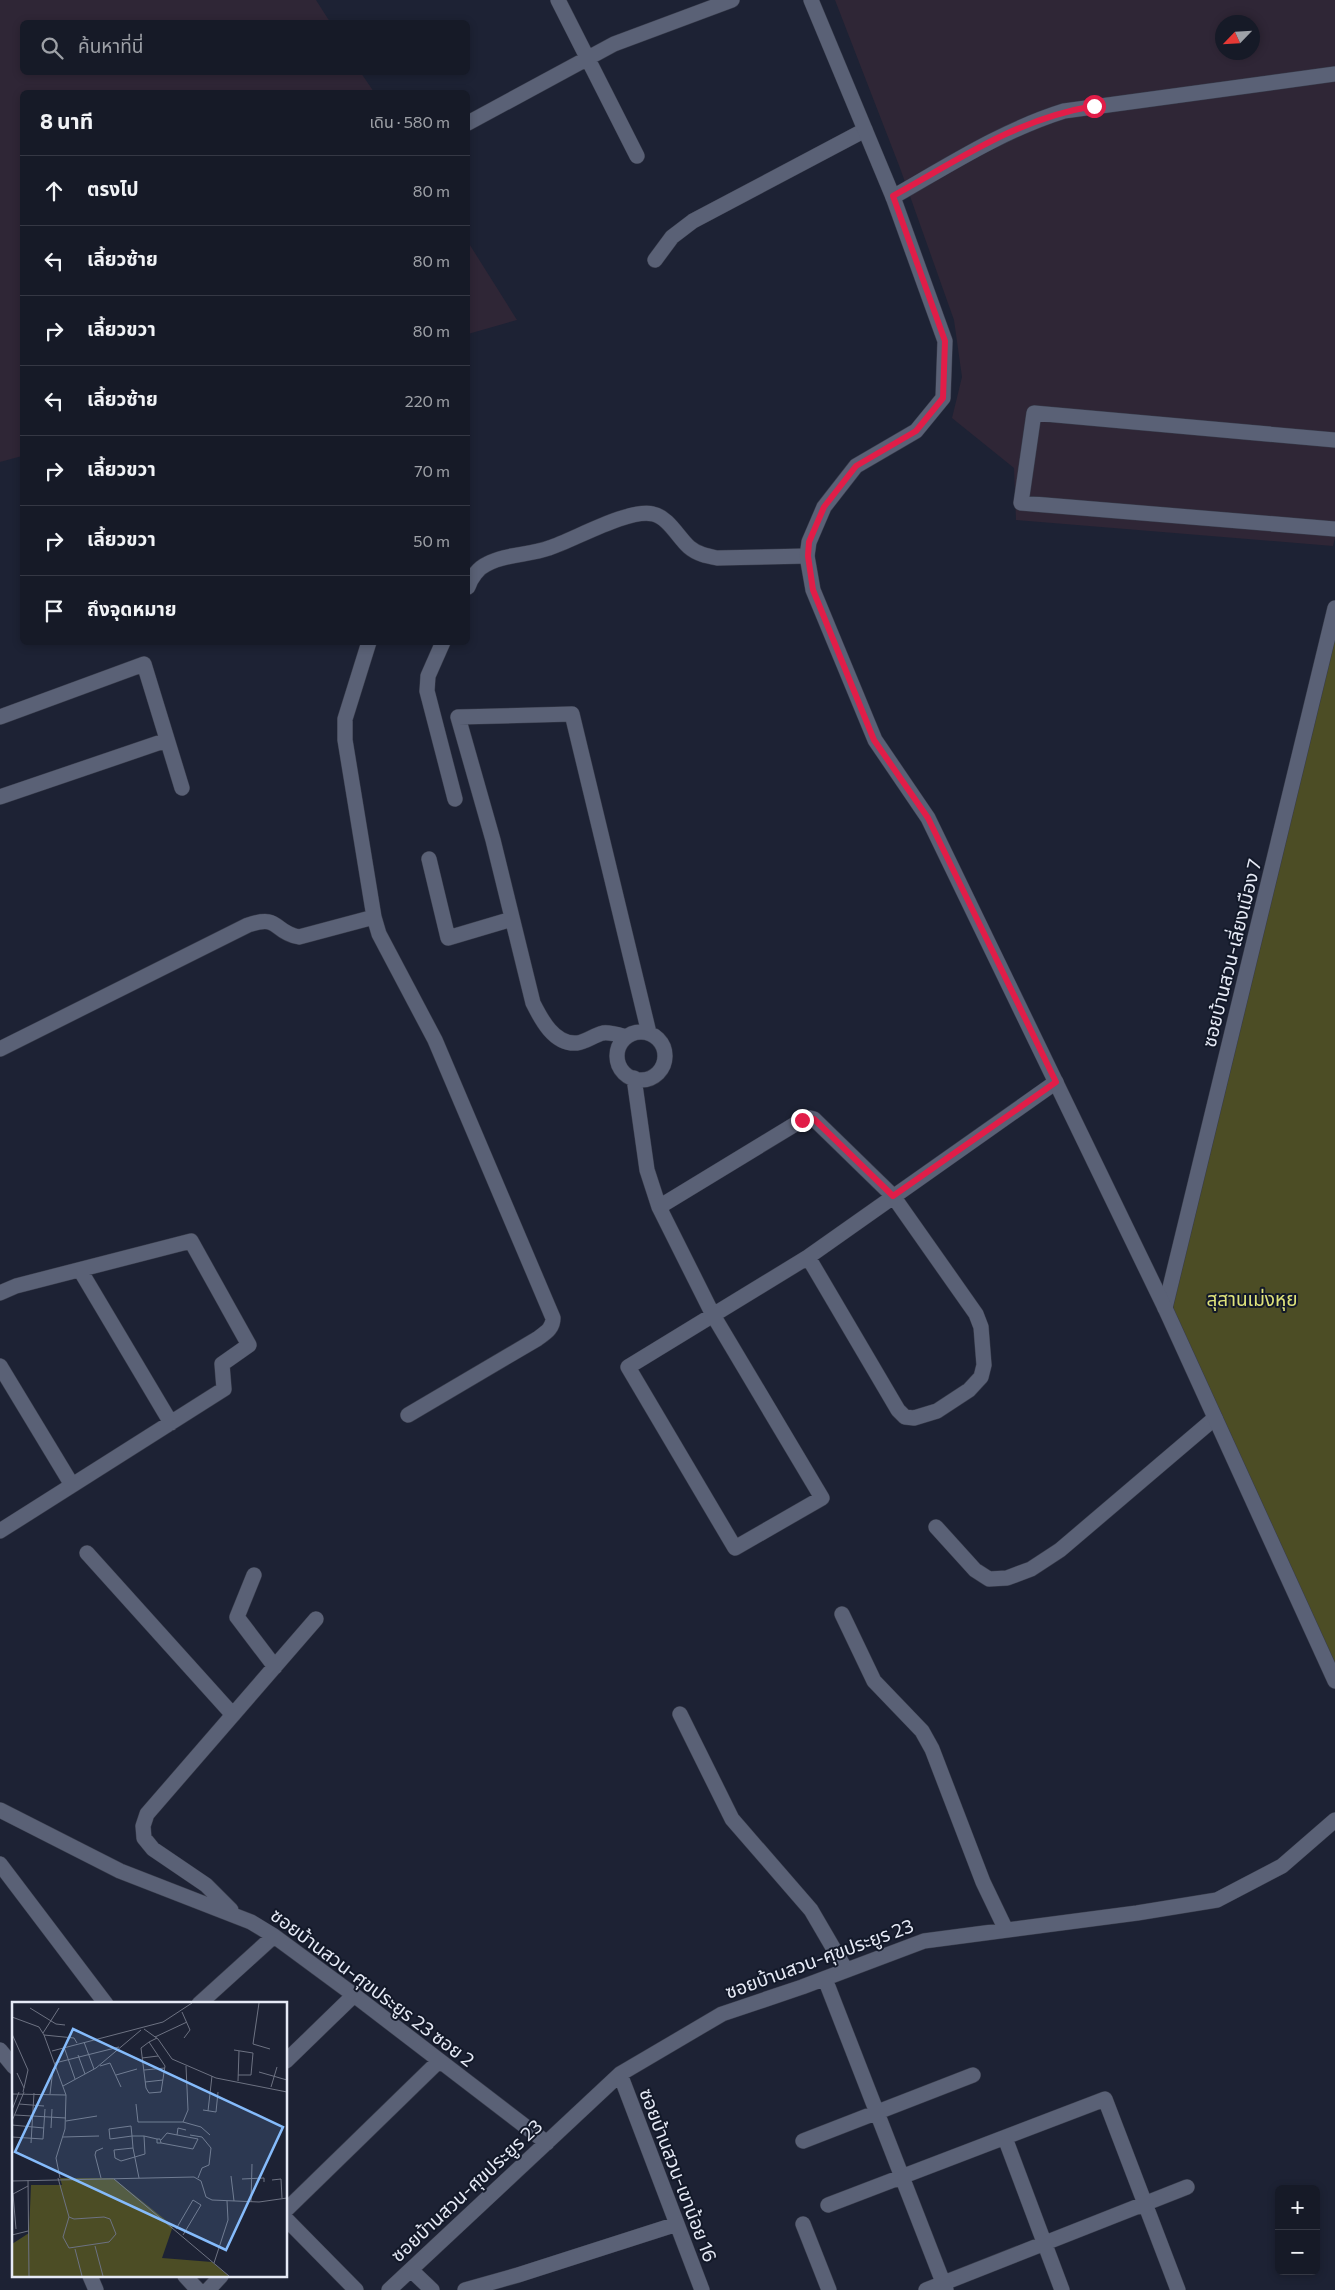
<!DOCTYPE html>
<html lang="th">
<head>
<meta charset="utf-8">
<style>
	:root { --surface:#161a27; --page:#232733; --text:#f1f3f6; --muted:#9ea1a7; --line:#353844 }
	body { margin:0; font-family:Commissioner,"Noto Sans Thai",sans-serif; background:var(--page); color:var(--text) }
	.controls { position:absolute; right:15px; bottom:15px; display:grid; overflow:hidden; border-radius:8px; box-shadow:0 2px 8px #0003 }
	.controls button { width:45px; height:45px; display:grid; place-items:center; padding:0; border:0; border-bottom:1px solid var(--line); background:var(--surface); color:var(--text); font:25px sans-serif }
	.compass { position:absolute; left:1215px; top:15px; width:45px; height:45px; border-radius:50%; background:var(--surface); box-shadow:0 2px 8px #0003; rotate:245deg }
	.stop { position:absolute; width:15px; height:15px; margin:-11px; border:4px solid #e11d48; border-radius:50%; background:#fff }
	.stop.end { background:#e11d48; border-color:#fff; box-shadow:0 1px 5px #0008 }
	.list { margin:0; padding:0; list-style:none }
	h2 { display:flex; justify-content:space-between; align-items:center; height:65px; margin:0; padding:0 20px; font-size:21px }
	h2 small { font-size:16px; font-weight:400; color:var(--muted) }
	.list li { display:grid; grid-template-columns:32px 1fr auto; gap:15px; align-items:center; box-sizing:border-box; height:70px; padding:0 20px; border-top:1px solid var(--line) }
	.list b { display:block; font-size:19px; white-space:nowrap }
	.list em { font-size:16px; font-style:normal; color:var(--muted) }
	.icon { flex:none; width:28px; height:28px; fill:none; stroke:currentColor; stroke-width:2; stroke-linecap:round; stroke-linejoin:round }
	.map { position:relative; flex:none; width:1335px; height:2290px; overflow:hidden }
	.search { position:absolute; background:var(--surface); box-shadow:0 2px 8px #0003; left:20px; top:20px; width:450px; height:55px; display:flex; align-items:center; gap:12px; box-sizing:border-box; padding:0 18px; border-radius:8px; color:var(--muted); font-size:19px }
	.panel { position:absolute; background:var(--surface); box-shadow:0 2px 8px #0003; left:20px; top:90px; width:450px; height:555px; border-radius:8px }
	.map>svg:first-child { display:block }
	.industrial { fill:#2f2636; fill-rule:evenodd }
	.green { fill:#4c4d25 }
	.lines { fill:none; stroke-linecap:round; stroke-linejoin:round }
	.minor-casing { stroke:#383c4b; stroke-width:16 }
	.tertiary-casing { stroke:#383c4b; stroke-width:16 }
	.minor { stroke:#5a6176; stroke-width:15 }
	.tertiary { stroke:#5a6176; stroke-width:15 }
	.route { stroke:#e11d48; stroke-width:6 }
	.labels { text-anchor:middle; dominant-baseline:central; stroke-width:4; stroke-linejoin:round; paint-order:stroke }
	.street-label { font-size:19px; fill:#e6eaf6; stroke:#131929 }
	.park-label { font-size:19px; fill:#dfe37b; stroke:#131929 }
	.inset-road { fill:none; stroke:#6d7282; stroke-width:1 }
	.view { fill:#85bbfb; fill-opacity:0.15; stroke:#85bbfb; stroke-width:2.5 }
	.inset-edge { fill:none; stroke:#e6eaf6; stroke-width:2.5 }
</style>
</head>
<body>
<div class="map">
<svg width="1335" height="2290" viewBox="0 0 1335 2290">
	<rect width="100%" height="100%" fill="#1d2234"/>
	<path class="industrial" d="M 0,0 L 316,0 L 330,22 L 22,22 L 22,72 L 361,73 L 374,92 L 22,92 L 22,456 L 0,462 Z
		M 835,0 L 1335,0 L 1335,538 L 1333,546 L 1016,520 L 1014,468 L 952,418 L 962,377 L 954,320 L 900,168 ZM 1222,22 L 1252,22 L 1252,52 L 1222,52 Z
		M 468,242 L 517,320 L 468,334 Z"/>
	<path class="green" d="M 1335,608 L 1335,1681 L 1165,1308 Z"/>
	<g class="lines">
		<defs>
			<path id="minor" d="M 558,0 L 637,156
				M 468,123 L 614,44 L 732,0
				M 893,197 C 949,165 1003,130 1064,111 L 1335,74
				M 655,260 L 672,237 L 693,221 L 865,130
				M 1335,440 L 1034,413 L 1021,503 L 1335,529
				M 468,587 C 471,578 478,568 487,564 C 505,554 530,555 549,548 C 574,540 629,508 653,514 C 668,517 678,537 689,547 C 697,554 707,556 717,558 L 807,556
				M 369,642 L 345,719 L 345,740 L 374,917 L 379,934 L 435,1040 L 553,1318 C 553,1329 545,1333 537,1339 L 408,1415
				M 443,642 L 428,676 L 427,691 L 455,799
				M 0,717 L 144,664 L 182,788
				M 0,797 L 167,740
				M 429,859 L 448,938 L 512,919
				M617 1056a24 24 0 1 1 48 0a24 24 0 1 1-48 0Z
				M 626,1037 C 619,1035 610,1032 603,1033 C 594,1035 586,1042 577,1043 C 554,1045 541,1019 533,1003 L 493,840 L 458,717 L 572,714 L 649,1033
				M 0,1049 L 248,925 C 281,914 272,932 299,937 L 374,917
				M 634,1078 L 647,1170 L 659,1207 L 713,1315 L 822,1498 L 735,1548 L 628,1367 L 808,1257 L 1056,1082
				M 659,1207 L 802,1120 L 810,1118 L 814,1119 L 893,1196 L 976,1314 L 981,1327 L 984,1365 L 981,1377 L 969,1390 L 937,1411 L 914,1418 L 905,1417 L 898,1410 L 808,1257
				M 80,1270 L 171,1423
				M 0,1293 L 16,1286 L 191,1241 L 249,1345 L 222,1364 L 224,1389 L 0,1531
				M 1165,1308 L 1335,608
				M 0,1366 L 72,1485
				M 936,1527 L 975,1570 L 989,1579 L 1007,1578 L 1031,1569 L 1060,1550 L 1215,1418
				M 87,1553 L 233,1715
				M 254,1575 L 237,1617 L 275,1667
				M 842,1614 L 874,1681 L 922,1731 L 932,1749 L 983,1882 L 1006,1930
				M 680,1714 L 732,1819 L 811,1910 L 846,1970
				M 0,1810 L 120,1871 L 251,1922 L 274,1936 L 354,1995 L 547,2143
				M 0,1864 L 106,2004
				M 231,1910 L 206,1885 L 153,1849 L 144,1838 L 143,1826 L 147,1814 L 316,1619
				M 825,1979 L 946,2290
				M 199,2004 L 274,1936
				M 0,2050 L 14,2067
				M 286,2061 L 354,1995
				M 620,2074 L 702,2290
				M 1005,2138 L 1062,2290
				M 803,2141 L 973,2075
				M 828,2205 L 1105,2099 L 1178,2290
				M 286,2210 L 439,2061
				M 286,2219 L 356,2290
				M 803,2224 L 829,2290
				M 411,2270 L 432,2290
				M 90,2276 L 96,2290
				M 185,2276 L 198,2290
				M 208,2290 L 221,2276
				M 389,2290 L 620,2074 L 722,2014 L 802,1987 L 924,1941 L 1137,1913 L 1217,1900 L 1282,1866 L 1335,1820
				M 465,2290 L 518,2275 L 677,2224
				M 926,2290 L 1187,2187"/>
			<path id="tertiary" d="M 811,0 L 893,197 L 945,341 L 943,398 L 916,431 L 856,466 L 824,507 L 809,542 L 807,556 L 813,590 L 875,740 L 928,818 L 1165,1308 L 1335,1681"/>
		</defs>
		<use href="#minor" class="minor-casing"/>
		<use href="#tertiary" class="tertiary-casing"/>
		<use href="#minor" class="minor"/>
		<use href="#tertiary" class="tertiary"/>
	</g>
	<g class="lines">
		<path class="route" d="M 802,1120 L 810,1118 L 814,1119 L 893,1196 L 1056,1082 L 928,818 L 874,740 L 813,590 L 808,556 L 809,542 L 824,507 L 856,466 L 916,431 L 943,398 L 945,341 L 893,196 C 960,159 1016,119 1094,106"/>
	</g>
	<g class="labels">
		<g class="street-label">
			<text transform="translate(1231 953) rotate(-76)">ซอยบ้านสวน-เลี่ยงเมือง 7</text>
			<text transform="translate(819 1958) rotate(-20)">ซอยบ้านสวน-ศุขประยูร 23</text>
			<text transform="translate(373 1987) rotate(37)">ซอยบ้านสวน-ศุขประยูร 23 ซอย 2</text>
			<text transform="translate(679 2175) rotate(69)">ซอยบ้านสวน-เขาน้อย 16</text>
			<text transform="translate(466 2190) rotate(-43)">ซอยบ้านสวน-ศุขประยูร 23</text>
		</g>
		<g class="park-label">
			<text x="1252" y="1298">สุสานเม่งหุย</text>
		</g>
	</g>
	<g transform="translate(12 2002)">
		<rect width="275" height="275" fill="#1d2234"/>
		<path d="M 48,176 L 101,176 L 161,224 L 150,256 L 200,260 L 217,274 L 0,274 L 0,242 L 17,231 L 19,183 L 50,183 Z" fill="#4c4d25"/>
		<path class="inset-road" d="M 247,1 L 241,42 L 258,47M 18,6 L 44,22 L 53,23M 170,10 L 178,28 L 172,36M 0,15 L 27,25 L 32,33 L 54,93 L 53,127 L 44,156 L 48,176M 132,27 L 146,37 L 160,57 L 204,76 L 275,90M 31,31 L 47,6M 0,32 L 16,68 L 11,90M 32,33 L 62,36 L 65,41M 143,35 L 175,20M 72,40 L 82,67M 137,40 L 153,64 L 149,90 L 137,91 L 134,86 L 129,46 L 137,40 L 145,36M 52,45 L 63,77M 222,48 L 241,51 L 239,73 L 226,73M 40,49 L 151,20 L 180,1M 66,53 L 73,72M 130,56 L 146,54M 43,61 L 107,45M 88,64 L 98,61 L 109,85M 132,68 L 153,66M 247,70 L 275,78M 5,71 L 12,86M 104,73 L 125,67M 226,79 L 227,49M 133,80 L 151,78M 51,84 L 84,66 L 129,28M 259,85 L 265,65M 0,92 L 54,93M 38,92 L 41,67 L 45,66M 7,102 L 32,104M 124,102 L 126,120 L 171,120 L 189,125 L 198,133M 0,108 L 7,90M 191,108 L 204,110 L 206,90M 196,109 L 200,74M 3,113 L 54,116M 0,119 L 12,90M 54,119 L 85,114M 171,120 L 176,108 L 174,64M 0,123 L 32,126M 39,126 L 40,107M 165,133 L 166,126 L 174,128M 178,133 L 190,135 L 199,146 L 197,163 L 190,166 L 186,176M 0,135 L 31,137 L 33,107M 51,135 L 87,134M 145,137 L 148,137 L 149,141 L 145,141 ZM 19,141 L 22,91M 149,141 L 181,147 L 186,137 L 155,131 L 149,138M 121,146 L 102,148 L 103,156 L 109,159 L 133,152 L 132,134M 219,174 L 222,199M 46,176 L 57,215 L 51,235 L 57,246 L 97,240 L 104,232 L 98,217 L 92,215 L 62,217 L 57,215M 89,176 L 83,153 L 84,149 L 91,146M 127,176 L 121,146 L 120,134 L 119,124 L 97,127 L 98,137 L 120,134 L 132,134 L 145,137M 102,177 L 217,274M 230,177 L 252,176 L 252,180M 16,178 L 17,274M 260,178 L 269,177 L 270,196M 0,179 L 182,175 L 189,179 L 194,195 L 200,198 L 247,200 L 275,196M 1,192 L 4,227M 1,192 L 16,184M 239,200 L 240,162M 164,227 L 181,198 L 189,203 L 171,233M 0,233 L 16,229M 83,244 L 91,274M 63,247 L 70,274M 202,261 L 216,218 L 215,199"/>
		<path class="view" d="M 61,27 L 271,125 L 214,248 L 3,150 Z"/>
		<rect width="275" height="275" class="inset-edge"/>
	</g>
</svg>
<div class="controls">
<button>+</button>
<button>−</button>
</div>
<svg class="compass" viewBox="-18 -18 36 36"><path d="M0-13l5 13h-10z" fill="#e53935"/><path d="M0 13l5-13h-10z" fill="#9ea1a7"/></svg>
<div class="stop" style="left:1094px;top:106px"></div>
<div class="stop end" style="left:802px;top:1120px"></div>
<div class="search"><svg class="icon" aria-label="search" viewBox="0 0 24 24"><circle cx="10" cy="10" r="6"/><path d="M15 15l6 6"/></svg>ค้นหาที่นี่</div>
<section class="panel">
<h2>8 นาที<small>เดิน · 580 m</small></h2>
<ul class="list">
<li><svg class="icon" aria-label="ahead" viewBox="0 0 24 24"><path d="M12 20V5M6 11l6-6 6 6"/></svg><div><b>ตรงไป</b></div><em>80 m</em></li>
<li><svg class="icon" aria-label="left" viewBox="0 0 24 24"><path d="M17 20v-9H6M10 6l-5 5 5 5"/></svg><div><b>เลี้ยวซ้าย</b></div><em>80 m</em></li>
<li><svg class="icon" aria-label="right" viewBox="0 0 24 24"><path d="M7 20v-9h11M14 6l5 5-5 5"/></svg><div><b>เลี้ยวขวา</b></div><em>80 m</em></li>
<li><svg class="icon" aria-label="left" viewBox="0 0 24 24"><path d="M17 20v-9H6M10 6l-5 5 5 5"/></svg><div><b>เลี้ยวซ้าย</b></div><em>220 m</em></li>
<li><svg class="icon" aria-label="right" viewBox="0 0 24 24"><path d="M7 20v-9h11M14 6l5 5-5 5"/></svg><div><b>เลี้ยวขวา</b></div><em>70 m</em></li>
<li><svg class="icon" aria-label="right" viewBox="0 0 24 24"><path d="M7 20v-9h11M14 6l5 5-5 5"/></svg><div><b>เลี้ยวขวา</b></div><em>50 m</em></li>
<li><svg class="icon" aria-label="arrive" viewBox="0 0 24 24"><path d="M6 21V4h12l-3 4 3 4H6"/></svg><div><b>ถึงจุดหมาย</b></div></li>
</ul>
</section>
</div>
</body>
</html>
